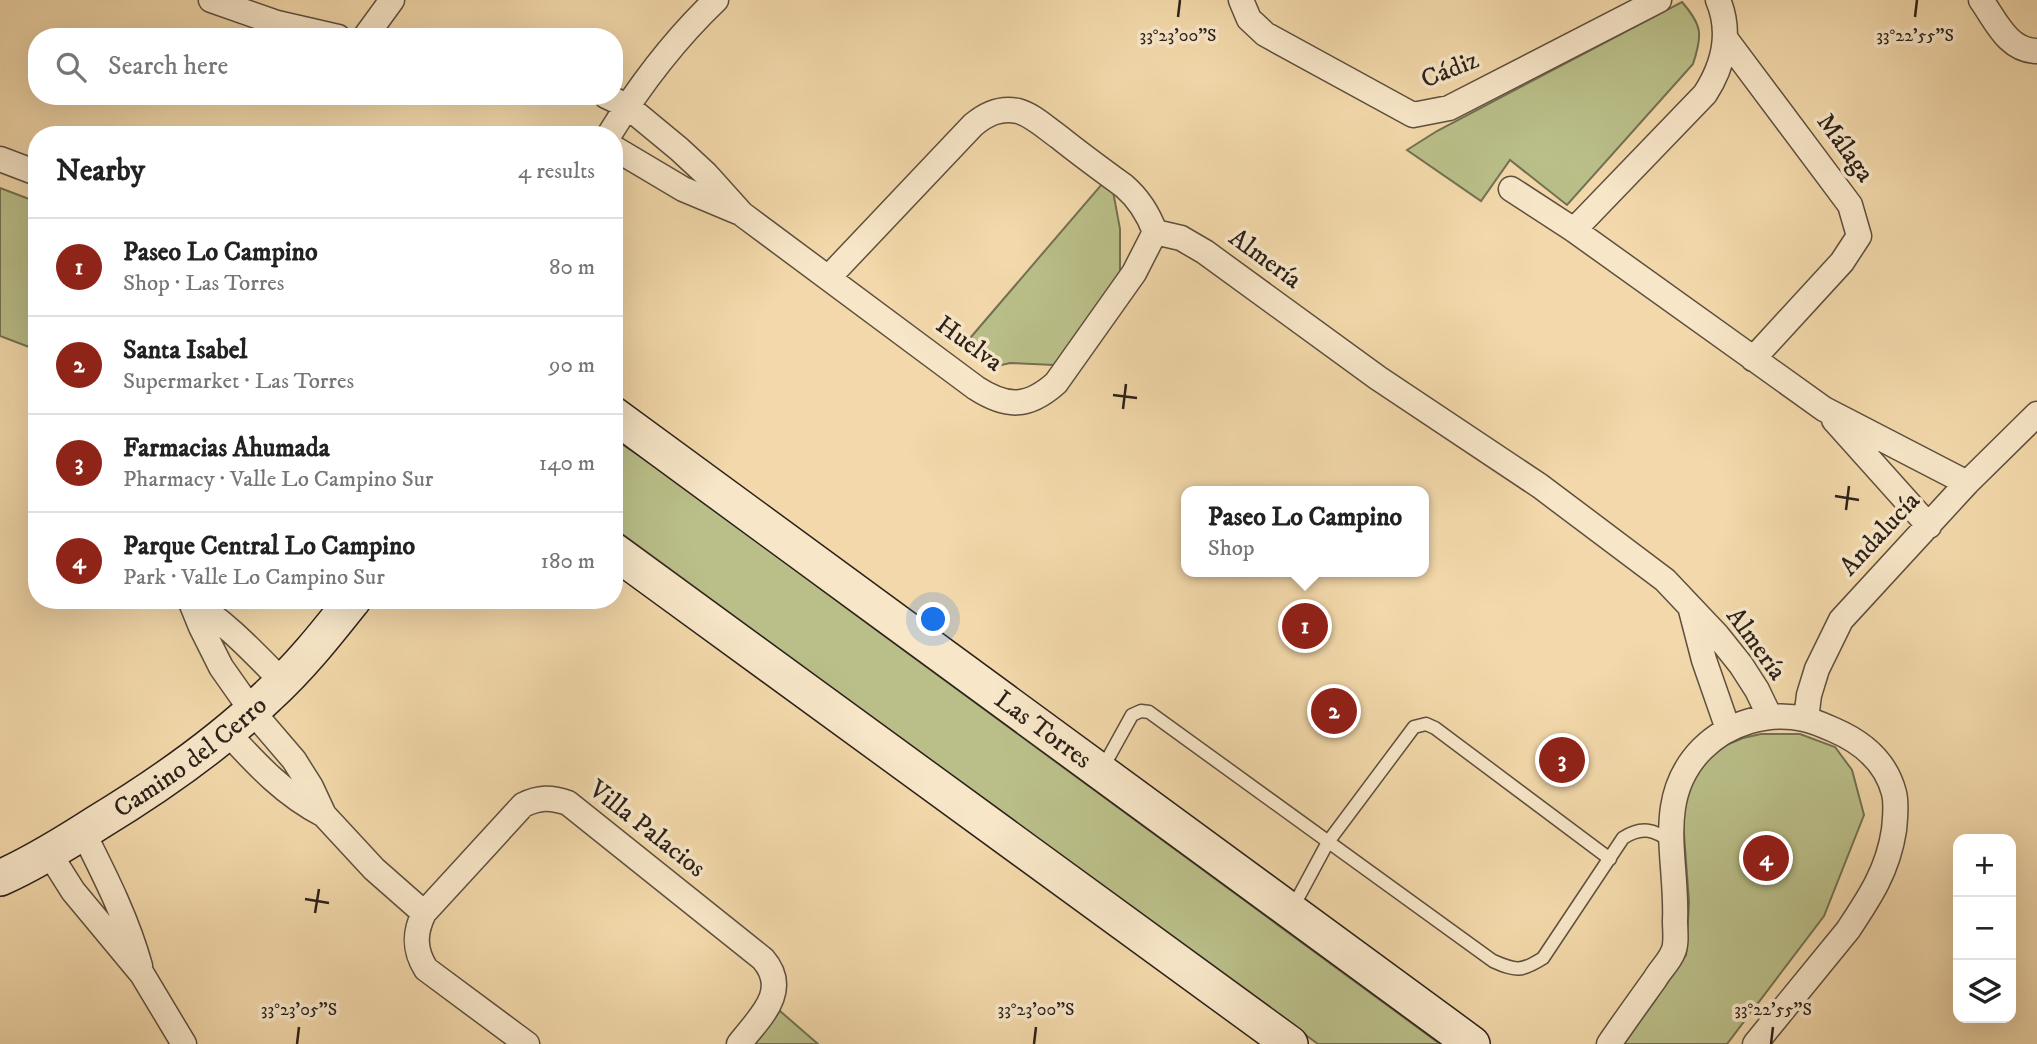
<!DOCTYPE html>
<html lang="en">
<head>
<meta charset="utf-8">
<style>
	:root { --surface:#fff; --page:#f2f2f2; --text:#222; --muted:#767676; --line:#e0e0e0; --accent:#8f2418 }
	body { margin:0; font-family:"IM FELL DW Pica",serif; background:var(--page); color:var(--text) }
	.controls { position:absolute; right:21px; bottom:21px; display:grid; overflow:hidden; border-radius:14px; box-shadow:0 7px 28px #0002 }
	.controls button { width:63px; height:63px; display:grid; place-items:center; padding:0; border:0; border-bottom:2px solid var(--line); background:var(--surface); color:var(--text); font:35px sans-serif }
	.you { position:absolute; left:934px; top:620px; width:24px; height:24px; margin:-18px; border:5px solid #fff; border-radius:50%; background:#1a73e8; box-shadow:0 0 0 10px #1a73e833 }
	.badge { display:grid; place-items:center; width:46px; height:46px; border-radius:50%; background:var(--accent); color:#fff; font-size:23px; font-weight:700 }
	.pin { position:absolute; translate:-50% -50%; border:4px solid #fff; box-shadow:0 2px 7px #0006 }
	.popup { position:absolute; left:1181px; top:486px; width:248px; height:91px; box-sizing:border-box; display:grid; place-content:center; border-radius:14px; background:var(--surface); filter:drop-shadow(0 2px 5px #0005); font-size:23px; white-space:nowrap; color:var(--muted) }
	.popup b { font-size:26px; color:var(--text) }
	.popup::after { content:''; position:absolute; left:50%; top:100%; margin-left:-14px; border:14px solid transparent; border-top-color:var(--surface) }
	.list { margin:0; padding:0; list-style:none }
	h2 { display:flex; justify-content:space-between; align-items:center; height:91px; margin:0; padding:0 28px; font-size:30px }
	h2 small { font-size:23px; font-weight:400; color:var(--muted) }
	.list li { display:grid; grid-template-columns:46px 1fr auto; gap:21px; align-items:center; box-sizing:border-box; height:98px; padding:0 28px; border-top:2px solid var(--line) }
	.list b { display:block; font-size:26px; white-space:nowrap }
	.list p { margin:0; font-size:23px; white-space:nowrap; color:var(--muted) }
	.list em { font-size:23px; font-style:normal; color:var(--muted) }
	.icon { flex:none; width:38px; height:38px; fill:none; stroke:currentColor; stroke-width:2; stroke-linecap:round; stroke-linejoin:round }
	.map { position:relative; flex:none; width:2037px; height:1044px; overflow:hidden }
	.search { position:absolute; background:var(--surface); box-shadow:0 7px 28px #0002; left:28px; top:28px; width:595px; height:77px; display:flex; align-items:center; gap:18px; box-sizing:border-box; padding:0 24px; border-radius:28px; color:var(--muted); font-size:26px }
	.panel { position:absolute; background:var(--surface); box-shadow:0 7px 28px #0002; left:28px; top:126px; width:595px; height:483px; border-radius:28px }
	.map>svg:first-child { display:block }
	.green { fill:#babf89; stroke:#737052; stroke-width:2 }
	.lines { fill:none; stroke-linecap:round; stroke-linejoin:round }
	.lane-casing { stroke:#5e4f3e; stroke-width:15 }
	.street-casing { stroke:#5e4f3e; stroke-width:27 }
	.secondary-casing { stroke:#2c211a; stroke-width:38 }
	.lane { stroke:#f7e6c8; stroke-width:12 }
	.street { stroke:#f7e6c8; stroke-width:24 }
	.secondary { stroke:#f7e6c8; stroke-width:35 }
	.ticks { fill:none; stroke:#2c211a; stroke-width:2.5 }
	.labels { text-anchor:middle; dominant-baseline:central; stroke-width:7; stroke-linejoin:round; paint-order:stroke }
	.street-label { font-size:26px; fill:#2c211a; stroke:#f7e6c8 }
	.ticks-label { font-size:18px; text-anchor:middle; fill:#2c211a; stroke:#f7e6c8; stroke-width:7; stroke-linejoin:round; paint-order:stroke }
</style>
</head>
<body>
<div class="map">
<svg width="2037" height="1044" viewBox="0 0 2037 1044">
	<rect width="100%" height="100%" fill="#f2d8aa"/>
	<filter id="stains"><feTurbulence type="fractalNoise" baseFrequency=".00286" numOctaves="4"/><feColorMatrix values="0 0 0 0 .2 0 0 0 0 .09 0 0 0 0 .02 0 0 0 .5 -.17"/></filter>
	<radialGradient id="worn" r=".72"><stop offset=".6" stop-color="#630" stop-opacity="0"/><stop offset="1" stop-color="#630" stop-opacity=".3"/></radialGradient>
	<path class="green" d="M 1682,2 C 1702,25 1703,34 1693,64 L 1567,205 L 1510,160 L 1481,201 L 1407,150 L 1437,131 Z
		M 1102,184 L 1113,191 L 1120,229 L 1120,273 L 1054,365 L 1010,363 L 993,367 L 965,344 Z
		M 0,188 L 37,202 L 37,350 L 0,336 Z
		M 614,439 L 664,472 L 864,621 L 1440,1044 L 1318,1044 L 614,528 Z
		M 1761,734 L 1800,734 L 1835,747 L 1852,770 L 1864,815 L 1824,916 L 1727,1044 L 1624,1044 L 1686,955 L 1689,902 L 1682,807 L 1690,775 L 1726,745 L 1743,738 Z
		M 780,1011 L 818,1044 L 755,1044 Z"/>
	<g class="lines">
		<defs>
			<path id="lane" d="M 1101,771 L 1132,715 L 1141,711 L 1149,712 L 1493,961 C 1516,971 1521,972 1543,958 L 1623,838 C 1641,826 1654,829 1671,842
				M 1292,909 L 1328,842 L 1414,727 L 1426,724 L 1435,728 L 1610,859"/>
			<path id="street" d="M 211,0 L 277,23 L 338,37
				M 1241,0 L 1249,19 L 1265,34 L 1413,115 L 1449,108 L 1659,0
				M 1981,0 C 1996,21 2008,51 2037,51
				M 365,37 L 392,0
				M 1725,38 L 1850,205 L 1859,236 L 1842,262 L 1753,359
				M 606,96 L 627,106 L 679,149 L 706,174 L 742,214 L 976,388 C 1007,408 1028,408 1056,383 L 1134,273 L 1155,232
				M 609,135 C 638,88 676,38 716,0
				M 614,148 L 683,189 L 738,212
				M 0,159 L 37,173
				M 1511,189 L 1574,230 L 1824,409 L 1967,483
				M 1574,230 L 1705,94 C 1723,66 1732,33 1718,0
				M 1155,232 L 1181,238 L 1205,252 L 1378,378 L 1540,486 L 1665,580 L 1717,635 L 1741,665 L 1757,690 L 1770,717
				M 829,277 L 973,125 C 986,114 1000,107 1018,111 C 1033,115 1046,128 1059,137 C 1080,154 1102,170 1124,186 C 1139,199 1148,213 1155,232
				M 1834,420 L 1929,526
				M 190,600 L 201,627 L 221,667 L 252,711 L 294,760 L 311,787 L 324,815 L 374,869 L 424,913
				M 191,601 C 227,623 253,652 283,682
				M 1691,610 L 1704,660 L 1728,729
				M 1806,719 L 1809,695 L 1817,669 L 1841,620 L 1967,483 L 2037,414
				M 227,732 C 257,765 285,795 324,815
				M 83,832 C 105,876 127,919 140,966
				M 49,853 L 73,891 L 142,974 L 184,1044
				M 527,1044 L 426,969 C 414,950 414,933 424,913 L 523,805 C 539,797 551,797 568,803 L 763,959 C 791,991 759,1018 739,1044
				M 1609,1044 C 1624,1022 1640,1000 1655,979 C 1660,970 1669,962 1673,952 C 1677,944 1675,930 1675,921 C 1678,860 1653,799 1702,749 C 1728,723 1768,711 1804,719 C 1814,721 1825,726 1834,730 C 1862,742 1886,762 1894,793 C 1897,805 1895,818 1894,830 C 1888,870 1870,897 1848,930 L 1755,1044"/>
			<g id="secondary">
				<path id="s1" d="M 614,415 L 1472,1044"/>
				<path d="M 614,551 L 1290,1044"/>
				<path id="s2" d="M 0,878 C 34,863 66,843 97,823 C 158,786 217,745 268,696 C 300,667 326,634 353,600"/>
			</g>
		</defs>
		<use href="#lane" class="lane-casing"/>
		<use href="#street" class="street-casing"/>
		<use href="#secondary" class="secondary-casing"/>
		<use href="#lane" class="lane"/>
		<use href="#street" class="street"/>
		<use href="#secondary" class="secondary"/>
	</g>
	<path class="ticks" d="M 1178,17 L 1180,0M 1915,17 L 1917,0M 1113,395 L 1137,398M 1123,409 L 1126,384M 1835,496 L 1859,500M 1846,510 L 1849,486M 305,899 L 329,903M 315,913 L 319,889M 297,1044 L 299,1027M 1034,1044 L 1036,1027M 1771,1044 L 1773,1027"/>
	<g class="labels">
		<g class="street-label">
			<text transform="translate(1450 70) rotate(-22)">Cádiz</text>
			<text transform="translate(1845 148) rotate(54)">Málaga</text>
			<text transform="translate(1265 259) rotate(36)">Almería</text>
			<text transform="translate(969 344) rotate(36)">Huelva</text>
			<text transform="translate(1880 534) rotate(-47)">Andalucía</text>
			<text transform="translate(1756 644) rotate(54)">Almería</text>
			<text stroke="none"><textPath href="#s1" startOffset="532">Las Torres</textPath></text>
			<text stroke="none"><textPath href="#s2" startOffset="226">Camino del Cerro</textPath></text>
			<text transform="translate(647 829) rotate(38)">Villa Palacios</text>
		</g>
	</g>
	<g class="ticks-label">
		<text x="1178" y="41">33°23'00"S</text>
		<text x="1915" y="41">33°22'55"S</text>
		<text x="299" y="1015">33°23'05"S</text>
		<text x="1036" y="1015">33°23'00"S</text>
		<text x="1773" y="1015">33°22'55"S</text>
	</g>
	<rect width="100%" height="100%" filter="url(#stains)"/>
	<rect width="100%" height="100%" fill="url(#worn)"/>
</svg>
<div class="controls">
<button>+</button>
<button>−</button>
<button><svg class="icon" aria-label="layers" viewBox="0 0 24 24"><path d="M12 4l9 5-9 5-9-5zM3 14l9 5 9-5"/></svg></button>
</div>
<div class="you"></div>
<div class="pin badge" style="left:1305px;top:626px">1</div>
<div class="popup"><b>Paseo Lo Campino</b>Shop</div>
<div class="pin badge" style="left:1334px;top:711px">2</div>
<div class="pin badge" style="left:1562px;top:760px">3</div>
<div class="pin badge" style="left:1766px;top:858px">4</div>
<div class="search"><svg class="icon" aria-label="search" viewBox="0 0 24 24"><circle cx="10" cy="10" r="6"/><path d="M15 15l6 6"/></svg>Search here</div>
<section class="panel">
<h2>Nearby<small>4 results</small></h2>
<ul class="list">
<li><span class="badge">1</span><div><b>Paseo Lo Campino</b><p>Shop · Las Torres</p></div><em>80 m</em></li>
<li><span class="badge">2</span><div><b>Santa Isabel</b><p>Supermarket · Las Torres</p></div><em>90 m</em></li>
<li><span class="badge">3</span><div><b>Farmacias Ahumada</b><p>Pharmacy · Valle Lo Campino Sur</p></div><em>140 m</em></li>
<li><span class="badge">4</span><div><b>Parque Central Lo Campino</b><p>Park · Valle Lo Campino Sur</p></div><em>180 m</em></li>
</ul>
</section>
</div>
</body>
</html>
